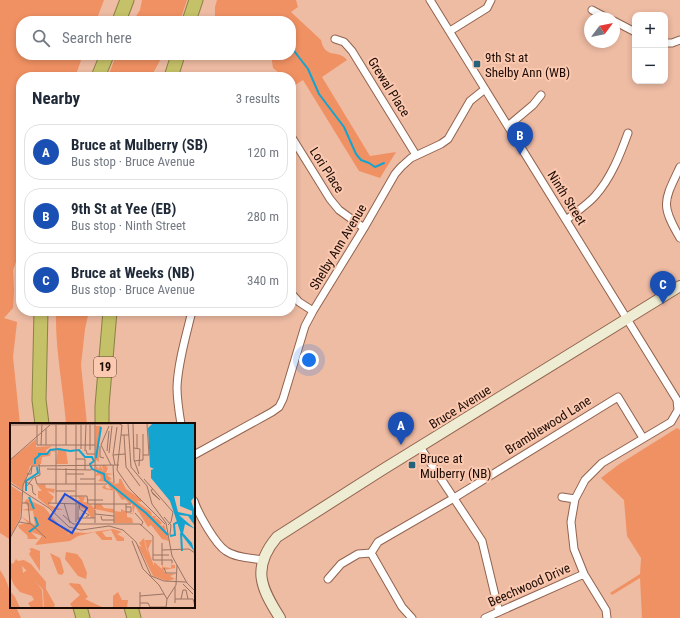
<!DOCTYPE html>
<html lang="en">
<head>
<meta charset="utf-8">
<style>
	:root { --surface:#fff; --page:#f6f6f7; --text:#1f2937; --muted:#747a83; --line:#e0e1e3; --accent:#0f766e }
	body { margin:0; font-family:"Roboto Condensed",sans-serif; background:var(--page); color:var(--text) }
	.controls { position:absolute; right:12px; top:12px; display:grid; overflow:hidden; border-radius:8px; box-shadow:0 2px 6px #0003 }
	.controls button { width:36px; height:36px; display:grid; place-items:center; padding:0; border:0; border-bottom:1px solid var(--line); background:var(--surface); color:var(--text); font:20px sans-serif }
	.compass { position:absolute; left:584px; top:12px; width:36px; height:36px; border-radius:50%; background:var(--surface); box-shadow:0 2px 6px #0003; rotate:58deg }
	.you { position:absolute; left:309px; top:360px; width:14px; height:14px; margin:-10px; border:3px solid #fff; border-radius:50%; background:#1a73e8; box-shadow:0 0 0 6px #1a73e833 }
	.badge { display:grid; place-items:center; width:26px; height:26px; border-radius:50%; background:var(--accent); color:#fff; font-size:13px; font-weight:700 }
	.pin { position:absolute; translate:-50% -33px; filter:drop-shadow(0 1px 2px #0008) }
	.pin::after { content:''; position:absolute; top:21px; width:14px; height:12px; background:inherit; clip-path:polygon(0 0,100% 0,50% 100%) }
	.list { margin:0; padding:0; list-style:none }
	h2 { display:flex; justify-content:space-between; align-items:center; height:52px; margin:0; padding:0 16px; font-size:17px }
	h2 small { font-size:13px; font-weight:400; color:var(--muted) }
	.list li { display:grid; grid-template-columns:26px 1fr auto; gap:12px; align-items:center; box-sizing:border-box; height:56px; margin:0 8px 8px; padding:0 8px; border:1px solid var(--line); border-radius:16px }
	.list b { display:block; font-size:15px; white-space:nowrap }
	.list p { margin:0; font-size:13px; white-space:nowrap; color:var(--muted) }
	.list em { font-size:13px; font-style:normal; color:var(--muted) }
	.icon { flex:none; width:22px; height:22px; fill:none; stroke:currentColor; stroke-width:2; stroke-linecap:round; stroke-linejoin:round }
	.map { position:relative; flex:none; width:680px; height:618px; overflow:hidden }
	.search { position:absolute; background:var(--surface); box-shadow:0 2px 6px #0003; left:16px; top:16px; width:280px; height:44px; display:flex; align-items:center; gap:10px; box-sizing:border-box; padding:0 14px; border-radius:16px; color:var(--muted); font-size:15px }
	.panel { position:absolute; background:var(--surface); box-shadow:0 2px 6px #0003; left:16px; top:72px; width:280px; height:244px; border-radius:16px }
	.map>svg:first-child { display:block }
	.green { fill:#f09163 }
	.lines { fill:none; stroke-linecap:round; stroke-linejoin:round }
	.stream { stroke:#14a4d0; stroke-width:2 }
	.street-casing { stroke:#91634e; stroke-width:9 }
	.secondary-casing { stroke:#91634e; stroke-width:12 }
	.highway-casing { stroke:#8a8145; stroke-width:15 }
	.street { stroke:#fff; stroke-width:7 }
	.secondary { stroke:#eeecd2; stroke-width:10 }
	.highway { stroke:#c5c168; stroke-width:13 }
	.poi-dot { fill:#26637a; stroke:#fbc8b0; stroke-width:1.5 }
	.labels { text-anchor:middle; dominant-baseline:central; stroke-width:4; stroke-linejoin:round; paint-order:stroke }
	.shield { fill:#fbc8b0; stroke:#5f4438; stroke-width:1 }
	.shield-label { font-size:12px; font-weight:bold; fill:#1c0b04 }
	.poi-label { font-size:13px; fill:#1c0b04; stroke:#fbc8b0; text-anchor:start }
	.street-label { font-size:13px; fill:#1c0b04; stroke:#fbc8b0 }
	.inset-river { fill:none; stroke:#14a4d0; stroke-width:2 }
	.inset-road { fill:none; stroke:#9a7563; stroke-width:1 }
	.view { fill:#1d4ed8; fill-opacity:0.15; stroke:#1d4ed8; stroke-width:2 }
	.inset-edge { fill:none; stroke:#1c0b04; stroke-width:2 }
</style>
</head>
<body>
<div class="map">
<svg width="680" height="618" viewBox="0 0 680 618">
	<rect width="100%" height="100%" fill="#eebba3"/>
	<path class="green" d="M 0,0 L 104,0 L 96,21 L 21,21 L 21,55 L 83,55 L 75,77 L 21,77 L 21,248 L 13,270 L 14,290 L 13,308 L 4,318 L 17,322 L 13,357 L 20,424 L 11,424 L 11,540 L 0,533 Z
		M 142,0 L 187,0 L 180,21 L 133,21 L 140,10 Z
		M 217,0 L 296,0 L 298,7 L 291,12 L 321,40 C 325,60 339,49 347,60 L 322,77 L 370,156 L 396,152 L 380,178 L 359,171 L 303,80 L 291,88 L 291,77 L 281,77 L 278,72 L 273,68 L 271,55 L 291,55 L 291,21 L 215,21 L 215,7 Z
		M 116,55 L 163,55 L 151,77 L 108,77 Z
		M 56,311 L 89,311 L 85,329 L 81,365 L 87,424 L 66,424 C 63,386 55,349 56,311 Z
		M 677,428 L 680,430 L 680,618 L 642,618 L 640,578 L 612,595 L 610,593 L 640,574 L 641,558 L 627,536 L 624,500 L 601,478 L 618,465 Z
		M 0,570 C 8,581 11,593 11,607 L 16,607 L 21,618 L 0,618 Z"/>
	<g class="lines">
		<path class="stream" d="M 291,47 L 308,69 L 319,94 L 344,127 L 356,154 L 361,160 L 369,163 L 375,167 L 384,163"/>
		<defs>
			<path id="street" d="M 430,0 L 677,400 L 678,410 L 671,422 L 602,463 L 585,480 L 575,499 L 571,522 L 574,549 L 584,574 L 606,610 L 607,618
				M 592,10 L 607,18
				M 614,21 L 635,32
				M 450,31 L 487,8 L 491,0
				M 335,39 L 344,42 L 352,51 L 416,155
				M 665,43 L 672,43 L 680,40
				M 508,126 L 533,105 L 541,95
				M 291,136 L 330,199 L 339,210 L 364,228
				M 680,167 C 664,201 660,204 680,238
				M 566,220 C 576,212 587,205 595,196 C 611,178 620,155 628,133
				M 291,293 L 299,302 L 313,311
				M 181,424 C 179,412 177,400 177,387 C 178,362 186,336 192,311
				M 420,447 L 482,541 L 499,612
				M 194,455 L 272,412 L 279,407 L 283,399 L 305,326 L 313,311 L 364,228 L 395,174 L 401,167 L 411,158 L 441,144 L 448,139 L 470,101 L 485,89
				M 562,497 L 575,499
				M 194,501 C 198,513 215,544 226,551 C 236,558 252,558 263,560
				M 371,553 L 378,542 L 454,498 L 618,397 L 643,438
				M 328,579 L 341,564 L 358,554 L 371,553 L 402,607 L 412,618
				M 485,618 L 584,574"/>
			<path id="secondary" d="M 280,618 C 261,588 251,568 277,537 L 382,470 L 680,286"/>
			<path id="highway" d="M 119,21 L 127,0
				M 189,21 L 196,0
				M 98,77 L 107,55
				M 171,77 L 178,55
				M 41,311 L 39,400 L 42,424
				M 102,424 L 102,406 L 110,311
				M 80,607 L 83,618
				M 131,607 L 134,618"/>
		</defs>
		<use href="#street" class="street-casing"/>
		<use href="#secondary" class="secondary-casing"/>
		<use href="#highway" class="highway-casing"/>
		<use href="#street" class="street"/>
		<use href="#secondary" class="secondary"/>
		<use href="#highway" class="highway"/>
	</g>
	<g class="poi-dot">
		<rect x="473" y="60" width="8" height="8" rx="2"/>
		<rect x="408" y="461" width="8" height="8" rx="2"/>
	</g>
	<g class="labels">
		<rect class="shield" x="94" y="357" width="22" height="20" rx="3"/>
		<g class="shield-label">
			<text x="105" y="367">19</text>
		</g>
		<g class="poi-label">
			<text x="485" y="57">9th St at<tspan x="485" dy="15">Shelby Ann (WB)</tspan></text>
			<text x="420" y="458">Bruce at<tspan x="420" dy="15">Mulberry (NB)</tspan></text>
		</g>
		<g class="street-label">
			<text transform="translate(389 87) rotate(58)">Grewal Place</text>
			<text transform="translate(327 170) rotate(57)">Lori Place</text>
			<text transform="translate(567 198) rotate(58)">Ninth Street</text>
			<text transform="translate(338 247) rotate(-59)">Shelby Ann Avenue</text>
			<text transform="translate(460 407) rotate(-32)">Bruce Avenue</text>
			<text transform="translate(548 425) rotate(-32)">Bramblewood Lane</text>
			<text transform="translate(529 585) rotate(-24)">Beechwood Drive</text>
		</g>
	</g>
	<g transform="translate(10 423)">
		<rect width="185" height="185" fill="#eebba3"/>
		<path d="M 86,3 L 91,3 L 88,16 L 89,39 L 85,36 ZM 26,16 L 26,24 L 42,23 L 36,27 L 37,30 L 42,26 L 46,29 L 41,28 L 40,33 L 32,34 L 31,41 L 20,43 L 12,67 L 0,58 L 0,37 ZM 48,25 L 65,28 L 56,28 L 58,41 L 46,41 ZM 85,42 L 89,46 L 90,42 L 93,48 L 92,42 L 95,42 L 98,45 L 96,50 L 104,51 L 97,52 L 102,56 L 99,57 L 105,61 L 109,60 L 109,56 L 111,56 L 116,66 L 131,76 L 131,79 L 127,78 L 129,80 L 141,89 L 142,93 L 146,93 L 145,96 L 147,95 L 152,100 L 150,102 L 153,103 L 154,101 L 159,118 L 152,116 L 141,102 L 138,104 L 125,83 L 123,91 L 118,91 L 123,90 L 122,81 L 114,80 L 119,80 L 115,76 L 112,77 L 106,68 L 94,66 L 92,64 L 95,62 L 96,65 L 101,66 L 96,59 L 88,58 L 91,55 L 90,52 L 85,53 L 87,50 ZM 35,61 L 36,65 L 45,66 L 44,70 L 37,68 L 44,74 L 39,82 L 54,87 L 46,87 L 46,90 L 28,75 L 28,68 L 32,68 L 27,62 ZM 0,62 L 12,70 L 10,95 L 0,114 ZM 67,73 L 75,74 L 73,79 L 77,79 L 79,83 L 80,81 L 84,85 L 85,81 L 91,81 L 94,85 L 104,86 L 104,90 L 85,86 L 84,95 L 81,95 L 77,87 L 71,85 L 67,77 L 70,77 ZM 17,76 L 34,84 L 49,102 L 60,107 L 57,113 L 60,109 L 77,110 L 103,106 L 112,109 L 107,111 L 114,115 L 114,118 L 107,118 L 101,107 L 92,109 L 96,114 L 102,114 L 102,117 L 92,117 L 85,109 L 68,113 L 60,118 L 25,122 L 32,113 L 21,109 L 28,116 L 18,116 L 17,112 L 9,105 L 8,102 L 18,100 L 12,94 L 25,102 L 23,88 L 12,87 L 20,85 L 14,79 ZM 111,86 L 117,89 L 117,94 L 122,95 L 123,100 L 104,100 L 105,88 L 111,89 ZM 134,115 L 136,125 L 138,132 L 135,117 L 142,117 L 138,126 L 144,143 L 144,139 L 152,146 L 153,137 L 153,144 L 161,145 L 162,137 L 162,142 L 165,142 L 165,145 L 153,147 L 157,151 L 165,151 L 160,153 L 165,156 L 157,158 L 143,153 L 128,122 L 132,124 L 129,120 ZM 22,125 L 30,128 L 30,148 L 19,131 L 21,128 L 19,126 ZM 56,129 L 67,131 L 72,137 L 77,150 L 76,156 L 68,153 L 55,136 ZM 40,130 L 50,135 L 54,149 L 52,152 L 48,151 ZM 6,136 L 12,142 L 13,150 L 17,147 L 32,167 L 33,185 L 21,185 L 18,180 L 24,177 L 22,173 L 10,169 L 4,162 L 0,153 L 0,139 L 3,141 ZM 14,137 L 21,141 L 36,159 L 36,166 L 45,182 L 43,185 L 34,185 L 33,167 L 8,138 ZM 60,160 L 70,161 L 78,174 L 75,176 L 94,185 L 63,185 L 60,181 L 70,172 L 59,161 L 56,163 ZM 0,168 L 5,174 L 10,185 L 0,185 ZM 108,169 L 112,177 L 118,177 L 117,185 L 103,185 L 103,173 Z" fill="#f09163"/>
		<path d="M 143,0 L 185,0 L 185,73 L 181,78 L 185,89 L 185,103 L 178,93 L 169,92 L 185,106 L 175,101 L 173,110 L 182,120 L 184,128 L 171,111 L 160,78 L 141,55 L 141,47 L 144,46 L 140,44 L 138,5 ZM 164,73 L 170,73 L 170,83 L 182,88 L 182,92 L 168,89 Z" fill="#14a4d0" fill-rule="evenodd"/>
		<path class="inset-river" d="M 28,31 L 37,31 L 40,27 L 48,26 L 60,28 L 69,27 L 75,34 L 82,34 L 84,38 L 80,41 L 82,46 L 94,51 L 95,57 L 136,90 L 158,112M 86,35 L 91,4M 25,41 L 25,36 L 31,31M 16,68 L 16,58 L 28,50 L 27,44M 19,74 L 24,86M 19,109 L 28,102 L 25,94M 171,110 L 172,128M 160,113 L 165,112 L 164,101 L 168,99"/>
		<path class="inset-road" d="M 66,0 L 66,99M 118,0 L 121,44 L 137,63 L 142,81 L 156,100 L 162,133 L 177,160M 123,0 L 124,37 L 129,51M 0,2 L 109,1 L 112,2 L 111,12 L 119,12M 27,2 L 27,22 L 85,22M 99,3 L 91,22 L 101,42M 127,11 L 127,25M 111,12 L 107,47 L 120,66 L 155,101M 114,12 L 116,44 L 130,63M 31,22 L 32,0M 36,22 L 36,6M 56,22 L 56,0M 90,23 L 90,34 L 94,35M 124,25 L 130,26 L 129,43M 71,26 L 71,1M 76,27 L 77,31 L 85,31M 80,27 L 80,1M 75,28 L 76,1M 97,28 L 99,8M 99,30 L 102,3M 103,32 L 115,31M 133,32 L 139,32 L 137,1M 66,36 L 75,36 L 75,47M 0,37 L 40,2M 124,38 L 133,37 L 133,11M 103,42 L 104,60M 105,42 L 103,32 L 107,4M 22,43 L 109,42M 37,46 L 81,47M 17,51 L 21,51 L 22,43M 56,51 L 74,51M 25,54 L 27,61 L 97,61M 70,56 L 85,56M 134,56 L 163,89 L 161,99 L 158,102M 14,58 L 22,62 L 23,70 L 26,72M 0,60 L 39,85 L 59,104 L 71,107 L 99,103 L 113,107 L 126,119 L 141,153 L 154,158 L 176,159 L 185,168M 56,61 L 56,45M 17,63 L 23,55 L 30,52 L 29,41M 46,68 L 65,68M 142,69 L 150,77 L 143,71 L 141,67 L 143,66M 77,73 L 78,81 L 121,81M 65,77 L 60,73 L 77,73M 77,77 L 93,77M 12,80 L 18,80 L 20,100M 38,80 L 69,81 L 70,87M 46,80 L 46,1M 54,80 L 60,100M 116,84 L 121,84 L 121,89 L 116,89 L 116,81M 85,86 L 85,1M 71,87 L 79,92 L 76,94M 85,87 L 85,100M 125,90 L 133,99 L 131,103M 85,91 L 104,93M 53,92 L 63,101 L 130,101 L 143,113 L 143,137 L 162,137 L 162,140M 91,93 L 92,97 L 104,97M 154,94 L 161,102 L 160,112M 68,95 L 68,83 L 70,83M 68,97 L 68,95 L 85,95M 9,99 L 21,101 L 36,115M 104,100 L 104,68M 0,115 L 11,95 L 13,62 L 22,43M 122,118 L 133,146 L 149,162 L 157,176M 152,127 L 179,126 L 185,130M 143,132 L 159,132M 152,142 L 152,120M 154,145 L 156,150 L 166,150M 173,161 L 183,171M 165,164 L 165,180M 130,173 L 154,171M 165,176 L 183,176 L 185,183M 171,176 L 173,167 L 176,167 L 178,176M 130,180 L 138,180 L 140,184 L 156,184M 130,184 L 130,169M 156,185 L 157,176 L 166,162 L 167,142"/>
		<path class="view" d="M 55,71 L 77,85 L 62,110 L 39,96 Z"/>
		<rect width="185" height="185" class="inset-edge"/>
	</g>
</svg>
<div class="controls">
<button>+</button>
<button>−</button>
</div>
<svg class="compass" viewBox="-18 -18 36 36"><path d="M0-13l5 13h-10z" fill="#e53935"/><path d="M0 13l5-13h-10z" fill="#747a83"/></svg>
<div class="you"></div>
<div class="pin badge" style="left:401px;top:445px;background:#1a4fb4">A</div>
<div class="pin badge" style="left:520px;top:155px;background:#1a4fb4">B</div>
<div class="pin badge" style="left:663px;top:304px;background:#1a4fb4">C</div>
<div class="search"><svg class="icon" aria-label="search" viewBox="0 0 24 24"><circle cx="10" cy="10" r="6"/><path d="M15 15l6 6"/></svg>Search here</div>
<section class="panel">
<h2>Nearby<small>3 results</small></h2>
<ul class="list">
<li><span class="badge" style="background:#1a4fb4">A</span><div><b>Bruce at Mulberry (SB)</b><p>Bus stop · Bruce Avenue</p></div><em>120 m</em></li>
<li><span class="badge" style="background:#1a4fb4">B</span><div><b>9th St at Yee (EB)</b><p>Bus stop · Ninth Street</p></div><em>280 m</em></li>
<li><span class="badge" style="background:#1a4fb4">C</span><div><b>Bruce at Weeks (NB)</b><p>Bus stop · Bruce Avenue</p></div><em>340 m</em></li>
</ul>
</section>
</div>
</body>
</html>
